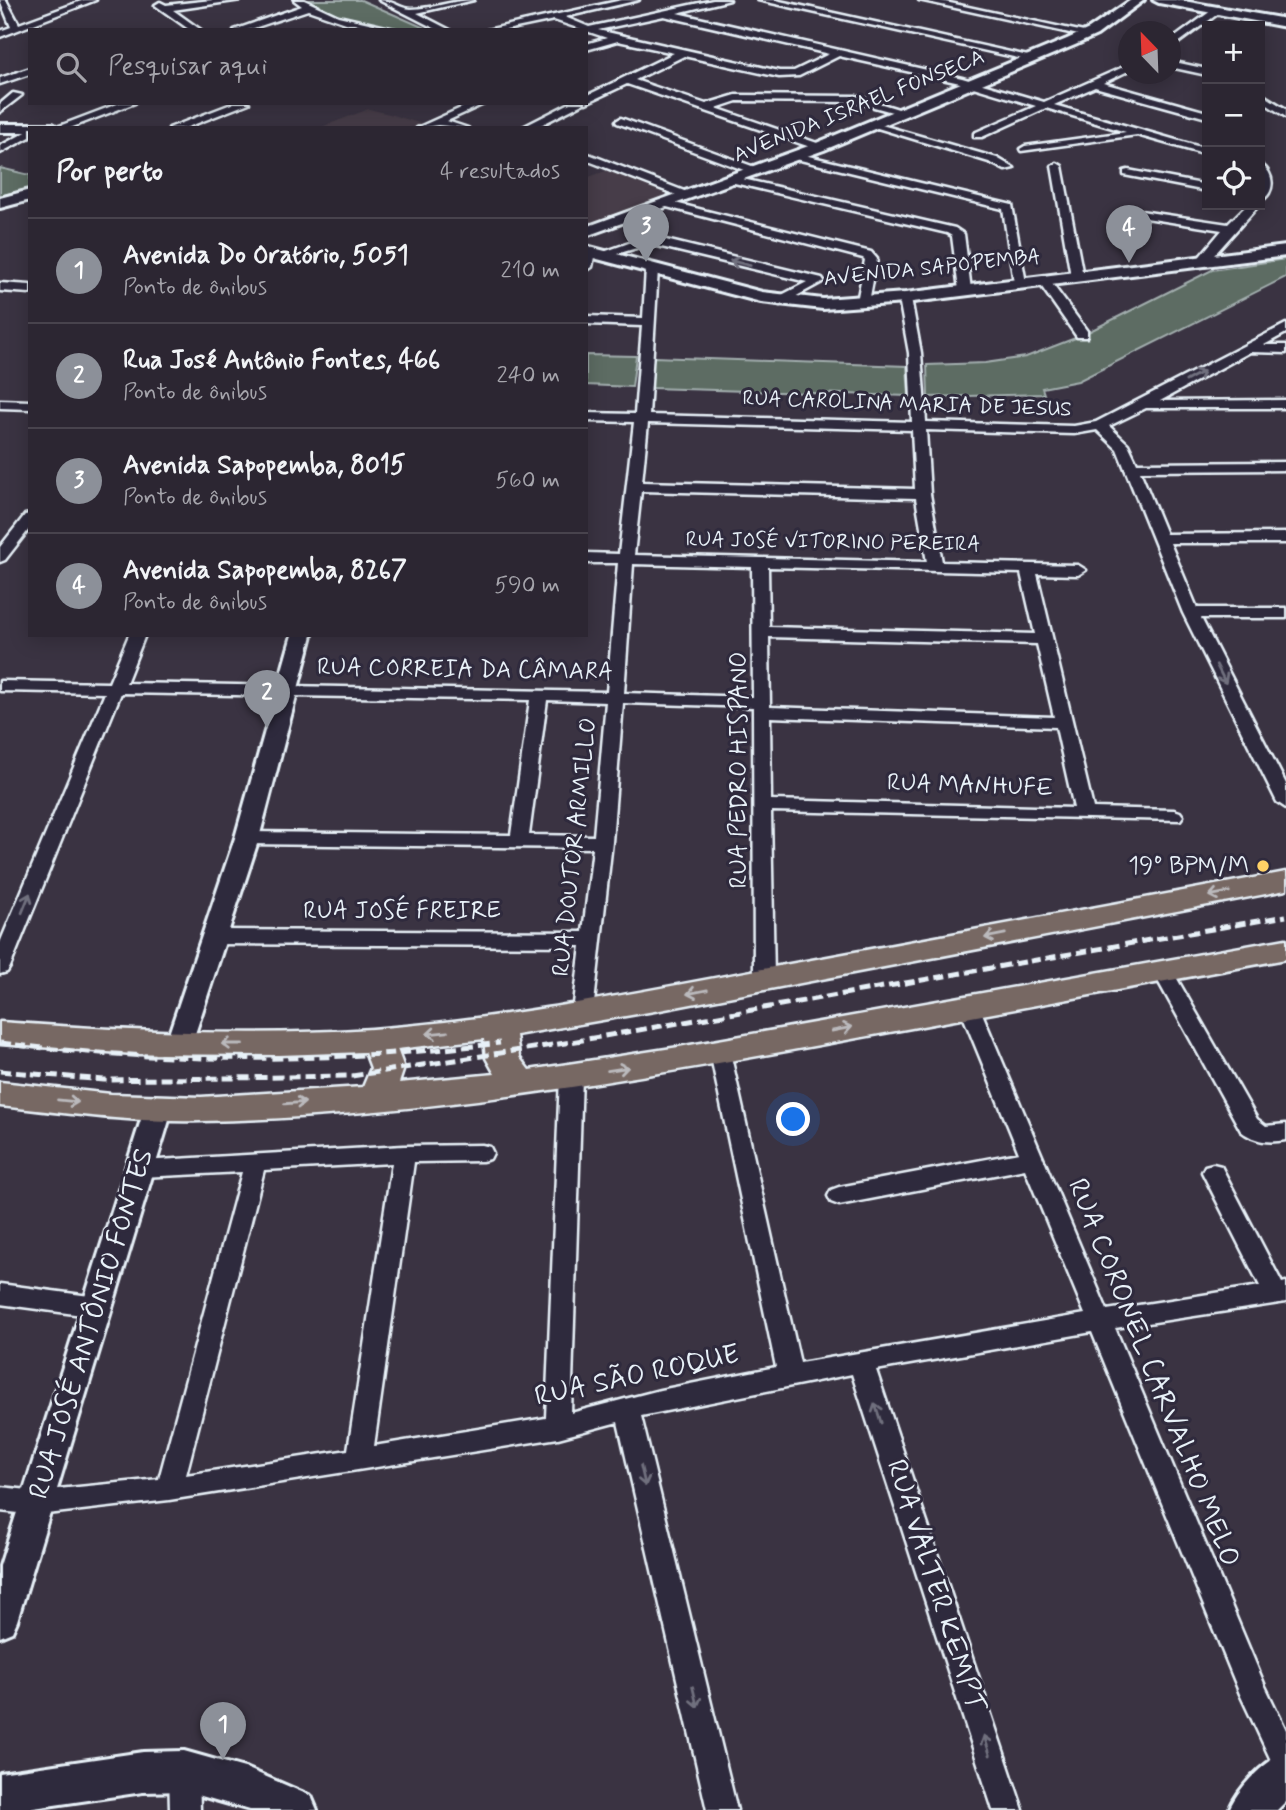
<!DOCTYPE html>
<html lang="pt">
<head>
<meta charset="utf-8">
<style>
	:root { --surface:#2c2632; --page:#38323e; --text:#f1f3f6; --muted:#a6a5ac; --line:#48434d; --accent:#8c9099 }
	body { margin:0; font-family:Mynerve,sans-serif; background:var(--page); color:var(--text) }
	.controls { position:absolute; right:21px; top:21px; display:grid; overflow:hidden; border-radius:0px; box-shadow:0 4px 18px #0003 }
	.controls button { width:63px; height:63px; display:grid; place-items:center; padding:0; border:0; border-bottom:2px solid var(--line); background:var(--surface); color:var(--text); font:35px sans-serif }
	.compass { position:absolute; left:1118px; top:21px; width:63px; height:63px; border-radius:50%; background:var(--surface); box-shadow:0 4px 18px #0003; rotate:337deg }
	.you { position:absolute; left:794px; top:1120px; width:24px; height:24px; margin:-18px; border:5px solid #fff; border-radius:50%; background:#1a73e8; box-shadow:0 0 0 10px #1a73e833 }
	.badge { display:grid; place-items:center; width:46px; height:46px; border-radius:50%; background:var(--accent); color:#fff; font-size:23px; font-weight:700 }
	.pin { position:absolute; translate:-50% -58px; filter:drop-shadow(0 2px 4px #0008) }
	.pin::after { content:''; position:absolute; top:37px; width:24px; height:21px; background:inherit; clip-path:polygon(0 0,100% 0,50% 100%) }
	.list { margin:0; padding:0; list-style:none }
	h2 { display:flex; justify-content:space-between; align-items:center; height:91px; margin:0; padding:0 28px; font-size:30px }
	h2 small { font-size:23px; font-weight:400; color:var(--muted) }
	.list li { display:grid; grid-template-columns:46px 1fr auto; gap:21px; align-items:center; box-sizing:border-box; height:105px; padding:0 28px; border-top:2px solid var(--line) }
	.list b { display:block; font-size:26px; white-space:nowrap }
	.list p { margin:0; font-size:23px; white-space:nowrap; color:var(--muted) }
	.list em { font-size:23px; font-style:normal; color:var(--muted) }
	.icon { flex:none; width:38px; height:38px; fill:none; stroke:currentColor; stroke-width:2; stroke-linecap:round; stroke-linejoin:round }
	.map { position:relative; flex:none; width:1286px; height:1810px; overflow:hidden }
	.search { position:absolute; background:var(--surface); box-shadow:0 4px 18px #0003; left:28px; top:28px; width:560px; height:77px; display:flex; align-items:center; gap:18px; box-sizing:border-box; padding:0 24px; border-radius:0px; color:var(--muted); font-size:26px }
	.panel { position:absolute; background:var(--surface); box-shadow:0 4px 18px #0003; left:28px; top:126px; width:560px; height:511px; border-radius:0px }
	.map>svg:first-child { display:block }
	.built { fill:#473e48 }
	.green { fill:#5d6c63; stroke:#a2aeae; stroke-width:2 }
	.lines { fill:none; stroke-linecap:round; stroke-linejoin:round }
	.minor-casing { stroke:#e8f1f8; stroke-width:5 }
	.tertiary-casing { stroke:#e8f1f8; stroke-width:6 }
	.secondary-casing { stroke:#e8f1f8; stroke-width:6 }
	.primary-casing { stroke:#e8f1f8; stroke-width:5 }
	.minor { fill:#2f2a3d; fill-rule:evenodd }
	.tertiary { fill:#2f2a3d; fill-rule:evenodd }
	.secondary { fill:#2f2a3d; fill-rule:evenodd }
	.primary { fill:#776864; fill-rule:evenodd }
	.rail { stroke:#e8f1f8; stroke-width:5; stroke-dasharray:11 5; stroke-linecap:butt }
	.oneway { stroke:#70707e }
	.oneway2 { stroke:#bbbabd }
	.poi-dot { fill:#ffd166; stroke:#2f2a3d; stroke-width:2.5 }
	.labels { text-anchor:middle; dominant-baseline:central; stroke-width:6; stroke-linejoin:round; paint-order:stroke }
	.far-street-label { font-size:21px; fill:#e8f1f8; stroke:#2f2a3d }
	.street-label { font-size:24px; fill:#e8f1f8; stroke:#2f2a3d }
	.poi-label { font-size:24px; fill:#e8f1f8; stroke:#2f2a3d; text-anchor:end }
	.near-street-label { font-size:28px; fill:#e8f1f8; stroke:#2f2a3d }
</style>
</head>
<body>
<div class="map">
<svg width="1286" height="1810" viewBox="0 0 1286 1810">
	<rect width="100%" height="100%" fill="#3a3342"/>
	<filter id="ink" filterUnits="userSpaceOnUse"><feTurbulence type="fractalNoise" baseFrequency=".0143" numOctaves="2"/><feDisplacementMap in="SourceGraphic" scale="14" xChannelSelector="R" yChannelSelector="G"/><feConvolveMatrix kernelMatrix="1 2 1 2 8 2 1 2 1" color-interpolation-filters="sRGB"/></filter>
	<g filter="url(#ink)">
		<path class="built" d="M 369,109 L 393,115 L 422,124 L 412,128 L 319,128 Z
			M 611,169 L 669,192 L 664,197 L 586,225 L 586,178 Z"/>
		<path class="green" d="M 308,0 L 361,0 L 429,30 L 407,30 L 346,19 Z
			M 0,168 L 30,175 L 30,188 L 0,196 Z
			M 1286,259 L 1286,277 L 1078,381 L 1042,388 L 1044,394 L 928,397 L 927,365 L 985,363 L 1026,357 L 1078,337 L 1212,270 Z
			M 586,355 L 636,356 L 632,387 L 586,385 Z
			M 653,357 L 907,366 L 909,396 L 651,388 Z"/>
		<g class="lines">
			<defs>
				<path id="minor" d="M 0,0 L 6,0 L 19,24 L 84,0 L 96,0 L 0,37 L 0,31 L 11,27 Z
					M 212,0 L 241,0 L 173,10 L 201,30 L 190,30 L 155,5 L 160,2 L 166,5 Z
					M 294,0 L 304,0 L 338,16 L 399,30 L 346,23 L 308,10 L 248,30 L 234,30 L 302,6 Z
					M 379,0 C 392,0 401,9 411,9 C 432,9 453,0 474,0 L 417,13 L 450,30 L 438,30 Z
					M 622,0 L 639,0 L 565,17 L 589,27 L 713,0 L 730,0 L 677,13 L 962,78 L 1044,102 L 1128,65 L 1128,71 L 1103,83 L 1207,112 L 1207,118 L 1095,87 L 1054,105 L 1207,149 L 1207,155 L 1137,135 L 1021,151 L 1020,149 L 1025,146 L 1126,132 L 1046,108 L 982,137 L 974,137 L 974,133 L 1036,106 L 960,83 L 839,56 L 799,76 L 779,77 L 684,56 L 635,80 L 706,104 L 736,95 L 856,96 L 908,112 L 903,115 L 856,102 L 737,101 L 716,108 L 823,145 L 824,147 L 819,150 L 627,84 L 586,103 L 586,96 L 674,53 L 618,41 L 586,50 L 586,44 L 607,38 L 554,20 L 506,30 L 487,30 ZM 664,16 L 829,54 L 794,71 L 779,71 L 598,30 Z
					M 758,0 L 775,0 L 1037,58 L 1032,61 Z
					M 919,0 L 936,0 L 1093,34 L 1088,37 Z
					M 1215,8 L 1223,10 L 1170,49 L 1170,41 Z
					M 1170,61 L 1207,69 L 1207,75 L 1170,67 Z
					M 30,68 L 30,74 L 0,84 L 0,78 Z
					M 13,93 L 22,95 L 0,112 L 0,104 Z
					M 1260,93 L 1286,109 L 1286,117 L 1260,100 Z
					M 120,103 L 135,103 L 70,128 L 54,128 Z
					M 234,103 L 249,103 L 185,128 L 169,128 Z
					M 472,103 L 486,103 L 447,121 L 468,128 L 438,125 L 417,128 Z
					M 570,103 L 584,103 L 535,128 L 521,128 Z
					M 621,118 L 760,169 L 761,171 L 752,173 L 617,123 L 616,121 Z
					M 871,122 L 997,158 L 1014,168 L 1005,170 L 989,162 L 871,126 Z
					M 30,130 L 30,137 L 0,153 L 0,146 Z
					M 586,153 L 692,194 L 694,196 L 684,198 L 586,160 Z
					M 796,153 L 1012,205 L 1026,283 L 1020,287 L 1014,283 L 1003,209 L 792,158 L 792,154 Z
					M 1057,163 L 1062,166 L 1083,276 L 1077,280 L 1071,276 L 1052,166 Z
					M 1260,164 C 1275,172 1276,194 1260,201 Z
					M 1128,170 L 1207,185 L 1207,191 L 1124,175 L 1124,171 Z
					M 734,177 L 955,228 L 964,234 L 971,290 L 965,294 L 959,290 L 952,236 L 947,233 L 730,182 L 728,180 Z
					M 667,201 L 871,252 L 877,259 L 869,302 L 863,306 L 857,302 L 865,260 L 863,258 L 663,206 L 661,204 Z
					M 1247,205 L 1259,205 L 1206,264 L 1202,265 L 1196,261 L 1222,230 L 1127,215 L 1121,212 L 1127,209 L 1228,224 Z
					M 649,236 L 822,278 L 824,281 L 780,305 L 776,304 L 776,298 L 807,282 L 649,244 L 601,259 L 595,255 Z
					M 589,248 L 595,252 L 592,267 L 586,271 L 586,249 Z
					M 652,265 L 658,269 L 649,415 L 912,422 L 909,353 L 899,298 L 905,294 L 911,298 L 921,353 L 926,422 L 1074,426 L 1096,422 L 1286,324 L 1286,333 L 1264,345 L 1286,345 L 1286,353 L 1250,352 L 1160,401 L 1286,400 L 1286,408 L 1146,408 L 1109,426 L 1128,444 L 1137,463 L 1286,462 L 1286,470 L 1140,471 L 1166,534 L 1286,533 L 1286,543 L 1170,543 L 1197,608 L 1286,608 L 1286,618 L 1201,618 L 1286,784 L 1286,808 L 1277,802 L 1183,613 L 1117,449 L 1097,430 L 1074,434 L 926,430 L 930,494 L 942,562 L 1078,565 L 1086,570 L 1078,575 L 1037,574 L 1093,808 L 1174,810 L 1180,812 L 1183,816 L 1180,820 L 771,811 L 774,979 L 771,984 L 757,984 L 754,979 L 753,707 L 623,703 L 612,842 L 593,1012 L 590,1017 L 576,1017 L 573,1012 L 581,946 L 212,944 L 205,942 L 202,937 L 205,932 L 212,930 L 583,932 L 593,848 L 247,844 L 238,838 L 247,832 L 511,835 L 530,700 L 121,693 L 10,967 L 7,972 L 0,974 L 0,943 L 105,693 L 0,691 L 0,681 L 109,683 L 129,635 L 145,635 L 126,683 L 607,692 L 618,563 L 586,563 L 586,553 L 619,554 L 634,422 L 586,421 L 586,413 L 635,414 L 642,326 L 586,324 L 586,316 L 643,318 L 646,269 ZM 648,423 L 912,430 L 915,489 L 642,482 ZM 641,491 L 916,498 L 927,562 L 634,555 ZM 633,564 L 752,567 L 753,697 L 624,693 ZM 768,567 L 1021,573 L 1035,634 L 769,627 ZM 769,637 L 1037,644 L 1054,717 L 770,707 ZM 547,700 L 606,702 L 594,836 L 529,835 ZM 770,717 L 1056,727 L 1074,808 L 771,800 Z
					M 1043,276 L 1047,277 L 1087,331 L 1087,337 L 1077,337 L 1037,280 Z
					M 0,283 L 30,285 L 30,293 L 0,291 Z
					M 0,400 L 30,401 L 30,409 L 0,408 Z
					M 30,514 L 30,528 L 5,560 L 0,562 L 0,547 L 25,515 Z
					M 1162,963 L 1169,965 L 1172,970 L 1257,1119 L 1266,1126 L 1286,1124 L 1286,1140 C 1269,1143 1255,1142 1241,1131 L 1152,970 L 1155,965 Z
					M 969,999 L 976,1001 L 979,1006 L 1107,1310 L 1260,1286 L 1202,1172 L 1205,1166 L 1213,1164 L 1221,1166 L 1282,1283 L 1286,1282 L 1286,1302 L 1115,1328 L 1265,1686 L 1286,1730 L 1286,1775 L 1276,1771 L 1240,1694 L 1092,1332 L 876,1370 L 1023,1810 L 993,1810 L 852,1374 L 641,1416 L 737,1810 L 707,1810 L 618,1422 L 558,1438 L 169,1500 L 38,1515 L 0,1511 L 0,1487 L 38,1491 L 159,1479 L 242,1172 L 141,1177 L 133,1175 L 130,1169 L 133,1163 L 141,1161 L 404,1146 L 482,1145 L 490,1147 L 493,1153 L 490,1159 L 482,1161 L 414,1162 L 374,1446 L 546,1418 L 560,1076 L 564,1071 L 571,1068 L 578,1071 L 582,1076 L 571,1413 L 660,1390 L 776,1367 L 710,1052 L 713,1047 L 720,1045 L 727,1047 L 730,1052 L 800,1363 L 1085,1314 L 1025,1169 L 839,1205 L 831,1202 L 828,1196 L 831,1190 L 839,1187 L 1019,1153 L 959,1006 L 962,1001 ZM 392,1163 L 348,1450 L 186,1475 L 264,1170 Z
					M 0,1284 L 97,1297 L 105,1300 L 109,1307 L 105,1314 L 97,1317 L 0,1304 Z
					M 184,1757 L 194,1761 L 199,1771 L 200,1810 L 170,1810 L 169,1771 L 174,1761 Z"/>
				<path id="tertiary" d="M 1131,0 L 1144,0 L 1097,35 L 1075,45 L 824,150 L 586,236 L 586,227 L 814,144 L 1067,39 L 1089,29 Z
					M 1153,0 L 1178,0 L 1286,19 L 1286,27 L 1159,3 Z
					M 292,635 L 312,635 L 259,838 L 192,1043 L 188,1050 L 179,1052 L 170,1050 L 166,1043 L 235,838 Z
					M 159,1097 L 169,1100 L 173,1107 L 17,1621 L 12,1632 L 0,1637 L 0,1566 L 145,1107 L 149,1100 Z"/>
				<path id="secondary" d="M 0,124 L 53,124 L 60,128 L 30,128 L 30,132 L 0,132 Z
					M 30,190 L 30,200 L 0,208 L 0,198 Z
					M 586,246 L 762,292 L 823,299 L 905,293 L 1286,246 L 1286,256 L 905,303 L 823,309 L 761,302 L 586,256 Z
					M 184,1751 L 248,1769 L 311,1796 L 317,1810 L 250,1810 L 184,1791 L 143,1792 L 20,1810 L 0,1810 L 0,1773 L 143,1752 Z
					M 1286,1752 L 1286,1801 L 1277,1810 L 1229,1810 C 1239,1787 1263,1762 1286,1752 Z"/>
				<path id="primary" d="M 1286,872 L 1286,890 L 660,1010 L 516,1035 L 519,1057 L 529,1070 L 679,1047 L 1286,939 L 1286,959 C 1134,987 982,1015 830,1043 C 623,1081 412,1117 202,1121 C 134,1123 67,1113 0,1106 L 0,1082 L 111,1094 L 201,1097 L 363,1087 L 371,1068 L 365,1052 L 279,1055 L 134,1054 L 0,1044 L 0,1022 C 124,1031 248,1037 372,1029 C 509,1019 644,991 779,966 C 948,935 1117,903 1286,872 ZM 484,1039 L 486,1058 L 495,1074 L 399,1083 L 404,1068 L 397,1049 Z"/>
			</defs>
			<use href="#minor" class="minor-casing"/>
			<use href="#tertiary" class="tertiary-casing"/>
			<use href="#secondary" class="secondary-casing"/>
			<use href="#primary" class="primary-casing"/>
			<use href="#minor" class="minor"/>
			<use href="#tertiary" class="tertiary"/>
			<use href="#secondary" class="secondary"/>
			<use href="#primary" class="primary"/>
			<path class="rail" d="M 0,1043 C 168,1064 332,1063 500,1043
				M 0,1071 L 104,1080 L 352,1076 L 565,1043 L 1286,916"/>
		</g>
		<defs><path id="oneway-shaft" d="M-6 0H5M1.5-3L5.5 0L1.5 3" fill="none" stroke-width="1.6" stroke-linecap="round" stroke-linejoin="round" transform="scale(1.75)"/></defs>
		<g class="oneway">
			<use href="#oneway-shaft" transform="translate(740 263) rotate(-166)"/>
			<use href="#oneway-shaft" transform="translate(1195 376) rotate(-29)"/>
			<use href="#oneway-shaft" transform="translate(1221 674) rotate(63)"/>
			<use href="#oneway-shaft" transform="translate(26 903) rotate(-68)"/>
			<use href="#oneway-shaft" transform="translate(878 1413) rotate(-108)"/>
			<use href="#oneway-shaft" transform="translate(643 1476) rotate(77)"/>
			<use href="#oneway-shaft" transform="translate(695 1697) rotate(77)"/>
			<use href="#oneway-shaft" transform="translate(987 1745) rotate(-108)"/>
		</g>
		<g class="oneway2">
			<use href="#oneway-shaft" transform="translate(1219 894) rotate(169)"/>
			<use href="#oneway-shaft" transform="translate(995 936) rotate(169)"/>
			<use href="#oneway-shaft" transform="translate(697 992) rotate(169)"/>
			<use href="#oneway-shaft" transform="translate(842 1029) rotate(-11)"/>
			<use href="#oneway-shaft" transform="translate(437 1033) rotate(174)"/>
			<use href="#oneway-shaft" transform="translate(232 1044) rotate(-180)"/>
			<use href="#oneway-shaft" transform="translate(618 1069) rotate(-9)"/>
			<use href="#oneway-shaft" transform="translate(68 1101) rotate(6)"/>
			<use href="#oneway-shaft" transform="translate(295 1103) rotate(-4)"/>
		</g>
	</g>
	<circle class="poi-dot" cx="1263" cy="866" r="7"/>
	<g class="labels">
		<g class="far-street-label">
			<text transform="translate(859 106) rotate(-22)">AVENIDA ISRAEL FONSECA</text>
			<text transform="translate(932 268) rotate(-6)">AVENIDA SAPOPEMBA</text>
			<text transform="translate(907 404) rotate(2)">RUA CAROLINA MARIA DE JESUS</text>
			<text transform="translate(833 542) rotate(1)">RUA JOSÉ VITORINO PEREIRA</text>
		</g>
		<g class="street-label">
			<text transform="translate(465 670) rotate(1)">RUA CORREIA DA CÂMARA</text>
			<text transform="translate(739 770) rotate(-90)">RUA PEDRO HISPANO</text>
			<text transform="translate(970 786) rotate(2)">RUA MANHUFE</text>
			<text transform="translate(575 847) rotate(-84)">RUA DOUTOR ARMILLO</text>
			<text x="402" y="911">RUA JOSÉ FREIRE</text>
		</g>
		<g class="poi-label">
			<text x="1249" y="866">19º BPM/M</text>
		</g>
		<g class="near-street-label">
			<text transform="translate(92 1324) rotate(-73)">RUA JOSÉ ANTÔNIO FONTES</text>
			<text transform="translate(1153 1373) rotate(68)">RUA CORONEL CARVALHO MELO</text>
			<text transform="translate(637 1376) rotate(-12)">RUA SÃO ROQUE</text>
			<text transform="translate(935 1586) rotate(72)">RUA VALTER KEMPT</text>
		</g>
	</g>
</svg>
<div class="controls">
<button>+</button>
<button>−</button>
<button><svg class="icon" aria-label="locate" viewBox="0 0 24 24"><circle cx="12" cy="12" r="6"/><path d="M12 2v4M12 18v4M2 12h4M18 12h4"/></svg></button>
</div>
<svg class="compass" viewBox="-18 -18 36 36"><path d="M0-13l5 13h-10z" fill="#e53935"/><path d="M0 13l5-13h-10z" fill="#a6a5ac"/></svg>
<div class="you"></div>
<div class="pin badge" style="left:223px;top:1760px">1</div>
<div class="pin badge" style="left:267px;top:728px">2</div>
<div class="pin badge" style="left:646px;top:262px">3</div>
<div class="pin badge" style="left:1129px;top:263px">4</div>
<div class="search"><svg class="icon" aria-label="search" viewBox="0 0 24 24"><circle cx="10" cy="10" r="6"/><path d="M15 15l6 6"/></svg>Pesquisar aqui</div>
<section class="panel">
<h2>Por perto<small>4 resultados</small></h2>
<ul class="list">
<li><span class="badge">1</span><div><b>Avenida Do Oratório, 5051</b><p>Ponto de ônibus</p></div><em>210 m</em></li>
<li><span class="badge">2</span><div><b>Rua José Antônio Fontes, 466</b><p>Ponto de ônibus</p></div><em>240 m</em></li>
<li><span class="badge">3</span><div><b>Avenida Sapopemba, 8015</b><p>Ponto de ônibus</p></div><em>560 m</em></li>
<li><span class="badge">4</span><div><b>Avenida Sapopemba, 8267</b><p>Ponto de ônibus</p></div><em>590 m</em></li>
</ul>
</section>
</div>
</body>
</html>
